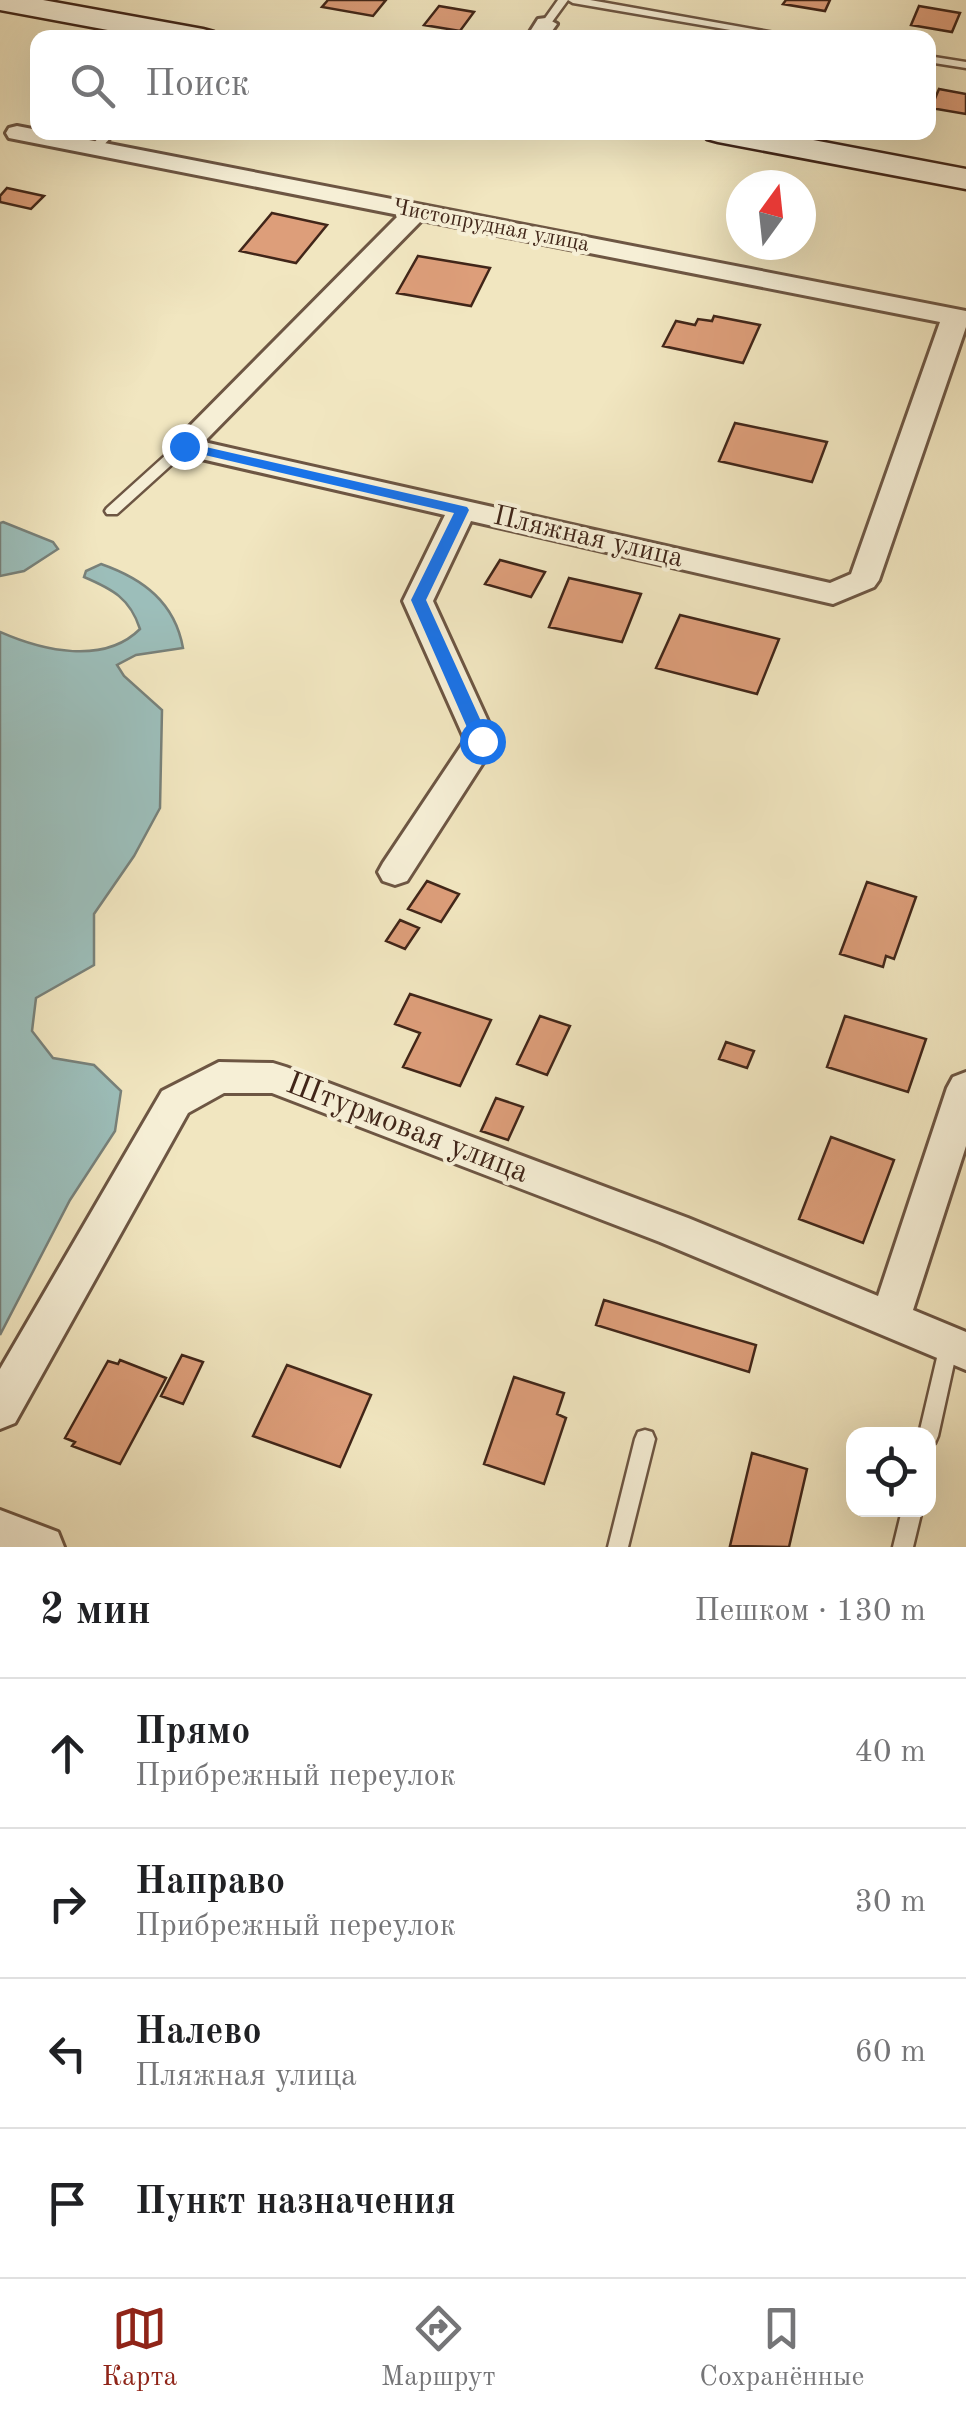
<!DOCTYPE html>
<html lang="ru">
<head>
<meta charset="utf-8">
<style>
	:root { --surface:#fff; --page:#f6f6f6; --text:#202124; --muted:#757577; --line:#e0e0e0; --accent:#8f2418 }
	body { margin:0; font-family:"Old Standard TT",serif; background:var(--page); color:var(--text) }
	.controls { position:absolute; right:30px; bottom:30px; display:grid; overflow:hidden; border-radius:20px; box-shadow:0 10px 40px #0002 }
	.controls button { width:90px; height:90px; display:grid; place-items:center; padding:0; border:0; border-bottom:2px solid var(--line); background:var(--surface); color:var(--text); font:50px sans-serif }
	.compass { position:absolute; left:726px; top:170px; width:90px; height:90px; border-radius:50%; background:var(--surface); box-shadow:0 10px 40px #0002; rotate:15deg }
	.stop { position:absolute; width:30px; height:30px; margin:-22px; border:8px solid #1a73e8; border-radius:50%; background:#fff }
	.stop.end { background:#1a73e8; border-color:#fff; box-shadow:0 2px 10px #0008 }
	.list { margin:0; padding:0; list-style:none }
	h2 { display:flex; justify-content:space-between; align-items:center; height:130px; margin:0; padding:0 40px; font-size:42px }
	h2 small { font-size:32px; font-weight:400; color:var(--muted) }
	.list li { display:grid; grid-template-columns:65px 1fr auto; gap:30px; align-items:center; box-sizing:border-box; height:150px; padding:0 40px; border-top:2px solid var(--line) }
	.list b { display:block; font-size:38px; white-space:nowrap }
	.list p { margin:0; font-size:32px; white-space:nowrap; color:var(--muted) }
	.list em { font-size:32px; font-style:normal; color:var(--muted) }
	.icon { flex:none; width:55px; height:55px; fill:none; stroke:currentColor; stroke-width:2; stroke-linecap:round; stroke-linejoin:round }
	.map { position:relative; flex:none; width:966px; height:1547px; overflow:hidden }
	.search { position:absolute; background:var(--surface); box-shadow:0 10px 40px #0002; left:30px; right:30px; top:30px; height:110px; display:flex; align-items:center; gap:25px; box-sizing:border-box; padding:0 35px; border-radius:20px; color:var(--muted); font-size:38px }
	.sheet { height:730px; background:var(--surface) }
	nav { display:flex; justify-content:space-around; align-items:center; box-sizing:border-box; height:140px; border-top:2px solid var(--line); background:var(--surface); font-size:28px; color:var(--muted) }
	nav a { display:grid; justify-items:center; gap:5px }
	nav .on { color:var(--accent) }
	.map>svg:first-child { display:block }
	.water { fill:#9cbeba; stroke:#78817a; stroke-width:2.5 }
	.building { fill:#dd9e7a; stroke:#412619; stroke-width:2.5 }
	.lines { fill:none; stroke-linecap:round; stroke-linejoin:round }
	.service-casing { stroke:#6d5643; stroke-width:5 }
	.minor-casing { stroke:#6d5643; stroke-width:6 }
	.secondary-casing { stroke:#412619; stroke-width:5 }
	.service { fill:#f6efd6; fill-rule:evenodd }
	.minor { fill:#f6efd6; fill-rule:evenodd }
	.secondary { fill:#f6efd6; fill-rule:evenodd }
	.route { fill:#1a73e8 }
	.labels { text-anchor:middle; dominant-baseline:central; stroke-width:8; stroke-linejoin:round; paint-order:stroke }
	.far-street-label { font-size:22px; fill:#412619; stroke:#f6efd6 }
	.street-label { font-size:28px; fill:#412619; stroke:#f6efd6 }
	.near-street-label { font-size:32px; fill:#412619; stroke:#f6efd6 }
</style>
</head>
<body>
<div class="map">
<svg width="966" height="1547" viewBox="0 0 966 1547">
	<rect width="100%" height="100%" fill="#f1e6c0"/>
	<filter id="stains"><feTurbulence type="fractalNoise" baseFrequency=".002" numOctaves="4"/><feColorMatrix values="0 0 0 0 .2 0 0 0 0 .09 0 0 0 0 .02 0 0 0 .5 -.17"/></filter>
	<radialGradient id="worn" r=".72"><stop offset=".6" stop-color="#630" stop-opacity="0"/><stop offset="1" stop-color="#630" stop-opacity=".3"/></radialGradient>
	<path class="water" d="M 3,522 L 53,542 L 58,549 L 24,571 L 0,576 L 0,523 Z
		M 101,564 C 144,579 175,603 183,648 L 136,655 L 117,665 L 124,676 L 162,710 L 160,808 L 134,856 L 94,914 L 94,965 L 36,998 L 32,1031 L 53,1058 L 94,1065 L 121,1091 L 115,1131 L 70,1200 L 0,1335 L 0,632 C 43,651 104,665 140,629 C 130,598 112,589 84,577 L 86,571 Z"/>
	<path class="building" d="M 328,0 L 386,0 L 373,16 L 322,7 Z
		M 786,0 L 830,0 L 825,11 L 783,4 Z
		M 439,6 L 474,12 L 460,31 L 424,25 Z
		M 919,6 L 960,13 L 952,32 L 911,25 Z
		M 939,89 L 966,94 L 966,114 L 931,108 Z
		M 7,188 L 44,196 L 31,209 L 0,202 L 0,196 Z
		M 272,213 L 327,225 L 296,263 L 240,251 Z
		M 418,256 L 490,268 L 471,306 L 397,293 Z
		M 714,316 L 760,325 L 743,363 L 663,346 L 676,321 L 695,325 L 698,319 L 712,321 Z
		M 735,423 L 827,442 L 812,482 L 719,461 Z
		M 500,560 L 545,572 L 531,597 L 485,584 Z
		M 569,578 L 641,594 L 622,642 L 549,627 Z
		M 680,615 L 779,639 L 757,694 L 656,668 Z
		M 427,881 L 459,894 L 441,922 L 408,909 Z
		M 867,882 L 916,897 L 894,959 L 886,956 L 883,967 L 840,954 Z
		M 400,920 L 419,928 L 405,949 L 386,941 Z
		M 410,994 L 491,1020 L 460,1086 L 403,1067 L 420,1033 L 395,1024 Z
		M 540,1016 L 570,1026 L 547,1075 L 517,1064 Z
		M 845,1016 L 926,1039 L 908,1092 L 827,1067 Z
		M 726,1042 L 754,1051 L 747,1068 L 719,1059 Z
		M 496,1098 L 523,1107 L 508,1140 L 481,1131 Z
		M 831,1137 L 894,1160 L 863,1243 L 799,1219 Z
		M 604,1300 L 756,1345 L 749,1372 L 596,1325 Z
		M 182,1355 L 203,1362 L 183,1404 L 161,1396 Z
		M 120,1360 L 166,1378 L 120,1464 L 72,1446 L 75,1442 L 65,1438 L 108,1361 L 118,1364 Z
		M 287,1365 L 371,1395 L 340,1467 L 253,1436 Z
		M 514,1377 L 564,1393 L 557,1414 L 566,1418 L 544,1484 L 484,1464 Z
		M 752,1453 L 807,1469 L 789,1547 L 730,1546 Z"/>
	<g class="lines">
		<defs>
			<path id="service" d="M 558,0 L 568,0 L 549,26 L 543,26 L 541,24 Z
				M 568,0 L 590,0 L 803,38 L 777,38 L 573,3 Z
				M 928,56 L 966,62 L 966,68 L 928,62 Z
				M 104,132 L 116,132 L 98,151 L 90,151 L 90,147 Z
				M 184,442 L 189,443 L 189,449 L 117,514 L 107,514 L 105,511 L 107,508 L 179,443 Z
				M 949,1336 L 956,1339 L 958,1345 L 938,1436 L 935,1443 L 928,1445 L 928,1434 L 919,1434 L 940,1345 L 942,1339 Z
				M 645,1430 L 652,1432 L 655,1439 L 628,1547 L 608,1547 L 635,1439 L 638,1432 Z
				M 902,1510 L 922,1510 L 913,1547 L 893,1547 Z"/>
			<path id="minor" d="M 546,18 L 557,24 L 547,38 L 526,38 L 538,19 Z
				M 17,126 L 966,311 L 966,327 L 879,580 L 874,587 L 833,604 L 471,521 L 433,601 L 497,741 L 407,881 L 395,885 L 383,881 L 378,872 L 383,863 L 465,740 L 403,601 L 445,515 L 184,455 L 174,452 L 170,446 L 399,215 L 9,138 L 6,133 L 9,128 ZM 422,220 L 940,322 L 851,574 L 830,583 L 204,442 Z
				M 219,1062 L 273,1063 L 286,1067 L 688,1218 L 878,1296 L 947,1088 L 953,1077 L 966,1072 L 966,1146 L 913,1310 L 966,1332 L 966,1370 L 660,1242 L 272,1093 L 224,1093 L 188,1113 L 15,1423 L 0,1429 L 0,1369 L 162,1091 Z
				M 0,1510 L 58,1532 L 64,1547 L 0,1547 Z"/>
			<path id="secondary" d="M 0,0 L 43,0 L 203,29 L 214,32 L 218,38 L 151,38 L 0,10 Z
				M 702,132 L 771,132 L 966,169 L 966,189 L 718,142 L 707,139 Z"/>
		</defs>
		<use href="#service" class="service-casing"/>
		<use href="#minor" class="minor-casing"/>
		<use href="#secondary" class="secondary-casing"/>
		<use href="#service" class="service"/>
		<use href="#minor" class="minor"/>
		<use href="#secondary" class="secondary"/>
	</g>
	<path class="route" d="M 184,442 L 467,507 L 469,510 L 426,600 L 490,741 L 487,745 L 476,745 L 473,741 L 411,600 L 454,513 L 179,449 L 179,443 Z"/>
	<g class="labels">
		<g class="far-street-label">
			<text transform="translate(491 226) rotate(11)">Чистопрудная улица</text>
		</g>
		<g class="street-label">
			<text transform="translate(588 538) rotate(13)">Пляжная улица</text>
		</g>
		<g class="near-street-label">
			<text transform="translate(407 1129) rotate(21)">Штурмовая улица</text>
		</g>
	</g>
	<rect width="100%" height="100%" filter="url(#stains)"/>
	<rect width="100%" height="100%" fill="url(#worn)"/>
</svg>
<div class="controls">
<button><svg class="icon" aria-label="locate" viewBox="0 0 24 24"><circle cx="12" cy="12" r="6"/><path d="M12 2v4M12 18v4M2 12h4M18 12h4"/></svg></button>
</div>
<svg class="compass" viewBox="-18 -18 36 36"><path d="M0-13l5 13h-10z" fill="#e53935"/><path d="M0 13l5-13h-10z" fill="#757577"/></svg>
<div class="stop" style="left:482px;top:741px"></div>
<div class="stop end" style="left:184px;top:446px"></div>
<div class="search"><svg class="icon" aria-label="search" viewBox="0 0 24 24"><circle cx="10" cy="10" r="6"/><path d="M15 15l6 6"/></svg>Поиск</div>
</div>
<section class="sheet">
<h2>2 мин<small>Пешком · 130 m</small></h2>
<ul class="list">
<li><svg class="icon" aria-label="ahead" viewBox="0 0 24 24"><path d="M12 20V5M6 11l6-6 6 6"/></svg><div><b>Прямо</b><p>Прибрежный переулок</p></div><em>40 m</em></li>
<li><svg class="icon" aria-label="right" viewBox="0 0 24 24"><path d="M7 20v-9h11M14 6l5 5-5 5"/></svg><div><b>Направо</b><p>Прибрежный переулок</p></div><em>30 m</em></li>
<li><svg class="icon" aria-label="left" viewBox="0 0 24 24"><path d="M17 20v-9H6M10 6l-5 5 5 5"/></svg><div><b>Налево</b><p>Пляжная улица</p></div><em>60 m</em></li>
<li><svg class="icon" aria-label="arrive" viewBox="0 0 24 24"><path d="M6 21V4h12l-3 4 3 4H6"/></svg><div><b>Пункт назначения</b></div></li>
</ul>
</section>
<nav>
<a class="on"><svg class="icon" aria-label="map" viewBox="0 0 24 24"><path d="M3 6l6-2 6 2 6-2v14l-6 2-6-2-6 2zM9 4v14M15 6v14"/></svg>Карта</a>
<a><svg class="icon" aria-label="directions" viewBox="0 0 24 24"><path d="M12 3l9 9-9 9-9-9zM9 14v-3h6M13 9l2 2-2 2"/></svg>Маршрут</a>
<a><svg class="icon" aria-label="saved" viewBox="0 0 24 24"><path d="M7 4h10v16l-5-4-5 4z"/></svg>Сохранённые</a>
</nav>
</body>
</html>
